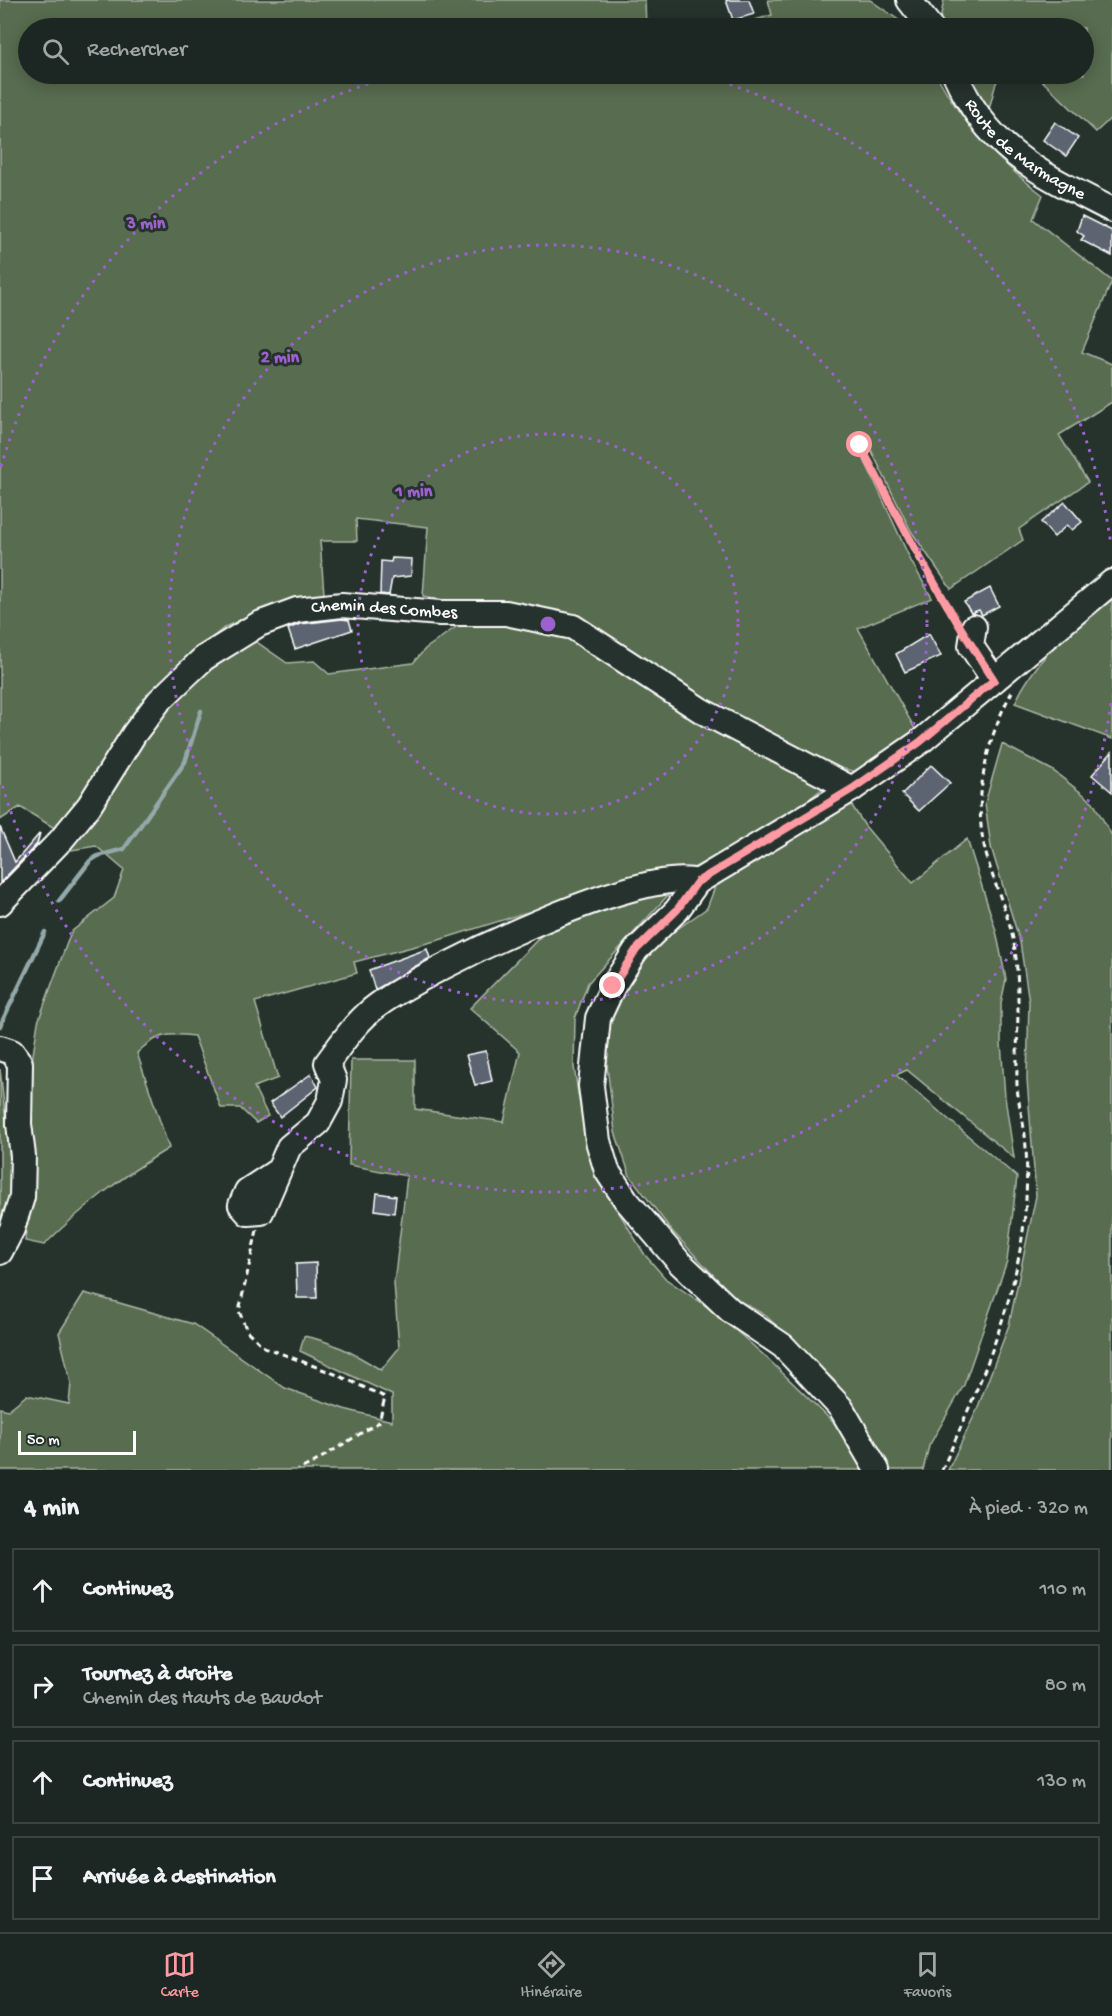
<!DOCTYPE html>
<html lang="fr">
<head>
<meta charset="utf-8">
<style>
	:root { --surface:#1c2622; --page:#252e2a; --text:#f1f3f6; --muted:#a0a5a5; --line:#3a4340; --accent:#ff9aa2 }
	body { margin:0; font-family:"Gochi Hand",sans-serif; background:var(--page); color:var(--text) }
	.scale { position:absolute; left:18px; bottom:15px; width:118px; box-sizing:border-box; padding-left:6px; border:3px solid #fff; border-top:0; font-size:16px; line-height:21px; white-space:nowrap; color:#fff; -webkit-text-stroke:4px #26332d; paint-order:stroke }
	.stop { position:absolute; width:18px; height:18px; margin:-14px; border:4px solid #ff9aa2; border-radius:50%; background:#fff }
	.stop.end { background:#ff9aa2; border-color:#fff; box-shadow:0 2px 6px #0008 }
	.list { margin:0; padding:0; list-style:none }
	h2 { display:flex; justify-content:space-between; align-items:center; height:78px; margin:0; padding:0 24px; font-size:26px }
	h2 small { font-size:20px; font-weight:400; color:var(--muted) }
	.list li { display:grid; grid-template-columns:39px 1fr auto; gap:18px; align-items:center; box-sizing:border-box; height:84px; margin:0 12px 12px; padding:0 12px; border:2px solid var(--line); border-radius:0px }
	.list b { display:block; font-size:22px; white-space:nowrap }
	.list p { margin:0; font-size:20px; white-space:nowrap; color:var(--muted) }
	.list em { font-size:20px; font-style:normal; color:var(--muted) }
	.icon { flex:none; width:33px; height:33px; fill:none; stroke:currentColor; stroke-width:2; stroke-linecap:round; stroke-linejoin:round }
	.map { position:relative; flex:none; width:1112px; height:1470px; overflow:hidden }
	.search { position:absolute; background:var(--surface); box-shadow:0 3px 15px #0003; left:18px; right:18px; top:18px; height:66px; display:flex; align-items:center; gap:15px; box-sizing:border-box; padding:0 21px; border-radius:33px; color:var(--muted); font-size:22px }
	.sheet { height:462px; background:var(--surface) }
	nav { display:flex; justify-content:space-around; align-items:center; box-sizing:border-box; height:84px; border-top:2px solid var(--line); background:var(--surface); font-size:16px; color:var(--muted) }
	nav a { display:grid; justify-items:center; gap:3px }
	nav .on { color:var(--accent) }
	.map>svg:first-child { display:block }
	.green { fill:#596c4f; stroke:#acb6a7; stroke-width:1.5 }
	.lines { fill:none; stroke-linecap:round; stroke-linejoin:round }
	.stream { stroke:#94a9aa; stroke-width:4.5 }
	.building { fill:#5b6371; stroke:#fff; stroke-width:1.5 }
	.minor-casing { stroke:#fff; stroke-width:28 }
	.path { stroke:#fff; stroke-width:3; stroke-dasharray:6 4.5; stroke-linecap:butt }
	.minor { stroke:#26332d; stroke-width:24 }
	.route { stroke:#ff9aa2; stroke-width:8 }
	.ring { fill:none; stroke:#9c61cf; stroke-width:3; stroke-dasharray:3 6 }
	.labels { text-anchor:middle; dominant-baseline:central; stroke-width:6; stroke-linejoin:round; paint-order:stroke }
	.street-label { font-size:18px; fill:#fff; stroke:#26332d }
	.centre { fill:#9c61cf; stroke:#26332d; stroke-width:3 }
	.ring-label { font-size:18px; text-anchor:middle; font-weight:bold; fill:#9c61cf; stroke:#26332d; stroke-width:6; stroke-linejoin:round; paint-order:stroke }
</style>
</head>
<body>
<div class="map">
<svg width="1112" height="1470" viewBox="0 0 1112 1470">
	<rect width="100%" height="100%" fill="#26332d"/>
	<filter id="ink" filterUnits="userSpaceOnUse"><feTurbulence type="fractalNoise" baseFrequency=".0167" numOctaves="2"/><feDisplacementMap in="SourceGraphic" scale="12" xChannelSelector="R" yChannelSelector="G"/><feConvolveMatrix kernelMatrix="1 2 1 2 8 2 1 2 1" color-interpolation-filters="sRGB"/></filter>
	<g filter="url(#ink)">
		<path class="green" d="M 0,0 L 645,0 L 646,26 L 681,28 L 28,28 L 28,74 L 936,74 C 964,126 995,159 1043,195 L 1033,219 L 1112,281 L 1082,352 L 1112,364 L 1112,402 L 1059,435 L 1088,482 L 1019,529 L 1023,540 L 951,589 L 911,531 L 870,448 L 862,454 L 911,561 L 932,598 L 858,628 L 918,734 L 861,773 L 832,766 L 731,716 L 640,660 L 475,606 L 423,596 L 428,527 L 356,519 L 357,541 L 320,541 L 324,594 L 272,606 L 225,627 L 192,655 L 83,803 L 56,829 L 20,807 L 0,820 Z
			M 768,0 L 870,0 L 910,28 L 728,28 L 772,15 Z
			M 944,0 L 1112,0 L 1112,117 L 1096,132 L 1035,74 L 1084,74 L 1084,28 L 946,28 L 940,20 Z
			M 969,74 L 1002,74 L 996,83 L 989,109 L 973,87 Z
			M 1112,591 L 1112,739 L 1015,703 C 1036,657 1075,625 1112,591 Z
			M 466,620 L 508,620 L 569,637 L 810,777 L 823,788 L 789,815 L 692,869 L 649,874 L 439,940 L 354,962 L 357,973 L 255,1002 L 278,1078 L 254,1087 L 268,1116 L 256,1123 L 240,1108 L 221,1108 L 194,1036 C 168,1033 156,1034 137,1053 L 169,1148 C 121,1177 84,1206 44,1245 L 25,1241 L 30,1196 L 26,1101 L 38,1022 L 71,932 L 114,898 L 124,870 L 96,846 L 59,852 L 141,736 L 214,665 L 255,641 L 287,663 L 314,661 L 329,674 L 413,663 L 425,649 Z
			M 1002,744 L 1052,770 L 1093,802 L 1112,836 L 1112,1470 L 948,1470 L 976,1412 L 1009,1325 L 1036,1196 L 1027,1079 L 1029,1002 L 1020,942 L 991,847 L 985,803 Z
			M 849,801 L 865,826 L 913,883 L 967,839 L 996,931 L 1006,979 L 1001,1003 L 1001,1043 L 1005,1097 L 1014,1158 L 907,1070 L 896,1075 L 1017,1177 L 1007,1261 L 964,1385 L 929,1446 L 923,1470 L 888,1470 L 836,1382 L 765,1315 L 736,1299 L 672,1231 L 630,1176 L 615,1132 L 607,1066 L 610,1022 L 632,977 L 659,942 L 707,908 L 715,887 L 762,853 Z
			M 671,892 L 588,983 L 575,1018 L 574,1067 L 585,1137 L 604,1188 L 645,1255 L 666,1279 L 715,1312 L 766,1357 L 835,1424 L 864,1470 L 0,1470 L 0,1408 L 8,1410 L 27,1395 L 69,1404 L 71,1383 L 59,1333 L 84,1293 L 193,1324 L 285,1388 L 344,1409 L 392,1421 L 392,1395 L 300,1351 L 304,1336 C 334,1342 355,1354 381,1370 L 399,1348 L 394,1283 L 407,1176 L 349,1165 L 351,1060 L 415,1060 L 415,1109 L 504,1122 L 520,1052 L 470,1008 L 545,932 L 649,895 Z
			M 0,1069 L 13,1186 L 0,1219 Z"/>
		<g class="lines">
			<path class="stream" d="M 59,901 L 90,861 L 98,856 L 124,849 L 185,762 L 201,711
				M 0,1026 L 45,932"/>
		</g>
		<path class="building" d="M 726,0 L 749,0 L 754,14 L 733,20 Z
			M 1055,122 L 1078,138 L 1066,156 L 1043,140 Z
			M 1082,216 L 1112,231 L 1112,256 L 1081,240 L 1084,236 L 1077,231 Z
			M 1065,502 L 1082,522 L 1072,530 L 1067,525 L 1054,537 L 1041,522 Z
			M 392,558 L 412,559 L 411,576 L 392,578 L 389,595 L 380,594 L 381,561 L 391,562 Z
			M 990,588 L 999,606 L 982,615 L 979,610 L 971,613 L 964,602 Z
			M 342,619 L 349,620 L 352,630 L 295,649 L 288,629 L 300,624 Z
			M 929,634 L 941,656 L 905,672 L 896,654 Z
			M 1112,752 L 1112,792 L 1092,775 Z
			M 931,765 L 950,783 L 919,811 L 902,794 Z
			M 0,827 L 15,862 L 40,833 L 37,844 L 0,883 Z
			M 427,949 L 430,958 L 375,990 L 369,970 Z
			M 486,1051 L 492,1081 L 475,1085 L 466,1055 Z
			M 311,1074 L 318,1087 L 280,1117 L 270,1103 Z
			M 377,1193 L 396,1196 L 394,1213 L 375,1210 Z
			M 316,1263 L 317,1298 L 297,1298 L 296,1264 Z"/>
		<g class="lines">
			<defs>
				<g id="minor">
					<path d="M 909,0 L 931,28"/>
					<path id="s1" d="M 955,74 C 989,152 1040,173 1112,210"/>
					<path d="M 974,627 L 971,646 L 994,680"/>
					<path id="s2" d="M 0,903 L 61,840 L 89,806 L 134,734 L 159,701 L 186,675 L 204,658 L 259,624 L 297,610 L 342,605 L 440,613 L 506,613 L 573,627 L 702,711 L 852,789"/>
					<path d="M 0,1048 L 12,1052 L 20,1063 L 19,1124 L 23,1156 L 22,1197 L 12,1229 L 0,1252"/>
					<path d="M 279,1170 L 247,1191 L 241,1205 L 248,1213 L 261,1212 L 289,1147 L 318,1123 L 330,1101 L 334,1080 L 327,1063 C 342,1043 357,1020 378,1005 C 429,968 640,866 697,882"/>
					<path d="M 877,1470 L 841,1408 L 783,1346 L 731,1311 L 680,1263 L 626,1200 L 607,1171 L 598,1141 L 591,1086 L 598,1018 L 613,986 L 636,950 L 677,910 L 697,882 L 852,789 L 920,742 L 1112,582"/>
				</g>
			</defs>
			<use href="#minor" class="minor-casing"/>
			<path class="path" d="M 860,445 L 918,558 L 956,623
				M 257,1230 L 239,1311 L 247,1331 L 264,1347 L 335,1374 L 385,1397 L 379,1422 L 313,1463 L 298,1470
				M 942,1470 C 980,1383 1021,1295 1026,1199 C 1027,1178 1027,1156 1025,1135 C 1023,1119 1018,1102 1017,1086 C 1016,1040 1021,995 1015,950 C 1010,914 991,880 984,845 C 973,797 988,734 1012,692"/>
			<use href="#minor" class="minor"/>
		</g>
	</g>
	<g class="lines" filter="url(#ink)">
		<path class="route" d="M 613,986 L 636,950 L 677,910 L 697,882 L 852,789 L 920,742 L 994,680 C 943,604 902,525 860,445"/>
	</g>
	<g class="ring">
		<circle cx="548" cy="624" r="190"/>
		<circle cx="548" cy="624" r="379"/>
		<path d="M1111 703A569 569 0 0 1 1 781M1 467A569 569 0 0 1 401 74M695 74A569 569 0 0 1 1111 545"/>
	</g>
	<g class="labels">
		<g class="street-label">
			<text stroke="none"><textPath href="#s1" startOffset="106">Route de Marmagne</textPath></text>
			<text stroke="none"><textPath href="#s2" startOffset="513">Chemin des Combes</textPath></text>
		</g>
	</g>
	<circle cx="548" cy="624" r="9" class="centre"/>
	<g class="ring-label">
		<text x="146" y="228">3 min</text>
		<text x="280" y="362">2 min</text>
		<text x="414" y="496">1 min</text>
	</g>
</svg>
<div class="scale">50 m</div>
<div class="stop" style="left:860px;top:445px"></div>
<div class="stop end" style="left:613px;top:986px"></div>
<div class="search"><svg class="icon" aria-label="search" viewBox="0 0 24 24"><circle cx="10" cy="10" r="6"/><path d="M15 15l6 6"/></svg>Rechercher</div>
</div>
<section class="sheet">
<h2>4 min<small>À pied · 320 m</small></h2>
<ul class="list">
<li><svg class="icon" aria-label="ahead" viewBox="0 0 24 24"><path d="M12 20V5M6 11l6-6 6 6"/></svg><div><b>Continuez</b></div><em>110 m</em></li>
<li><svg class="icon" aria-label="right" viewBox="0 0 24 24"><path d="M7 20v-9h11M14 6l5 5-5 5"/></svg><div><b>Tournez à droite</b><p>Chemin des Hauts de Baudot</p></div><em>80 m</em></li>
<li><svg class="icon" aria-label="ahead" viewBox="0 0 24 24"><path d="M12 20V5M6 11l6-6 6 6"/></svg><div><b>Continuez</b></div><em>130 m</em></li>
<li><svg class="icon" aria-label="arrive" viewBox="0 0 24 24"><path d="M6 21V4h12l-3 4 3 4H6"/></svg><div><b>Arrivée à destination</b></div></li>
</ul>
</section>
<nav>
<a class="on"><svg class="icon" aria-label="map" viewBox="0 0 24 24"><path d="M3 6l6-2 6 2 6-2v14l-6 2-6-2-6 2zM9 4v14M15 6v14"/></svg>Carte</a>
<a><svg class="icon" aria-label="directions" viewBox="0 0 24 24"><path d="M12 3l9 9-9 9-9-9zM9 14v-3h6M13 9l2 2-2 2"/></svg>Itinéraire</a>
<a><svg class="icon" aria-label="saved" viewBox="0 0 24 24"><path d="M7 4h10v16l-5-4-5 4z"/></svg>Favoris</a>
</nav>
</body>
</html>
